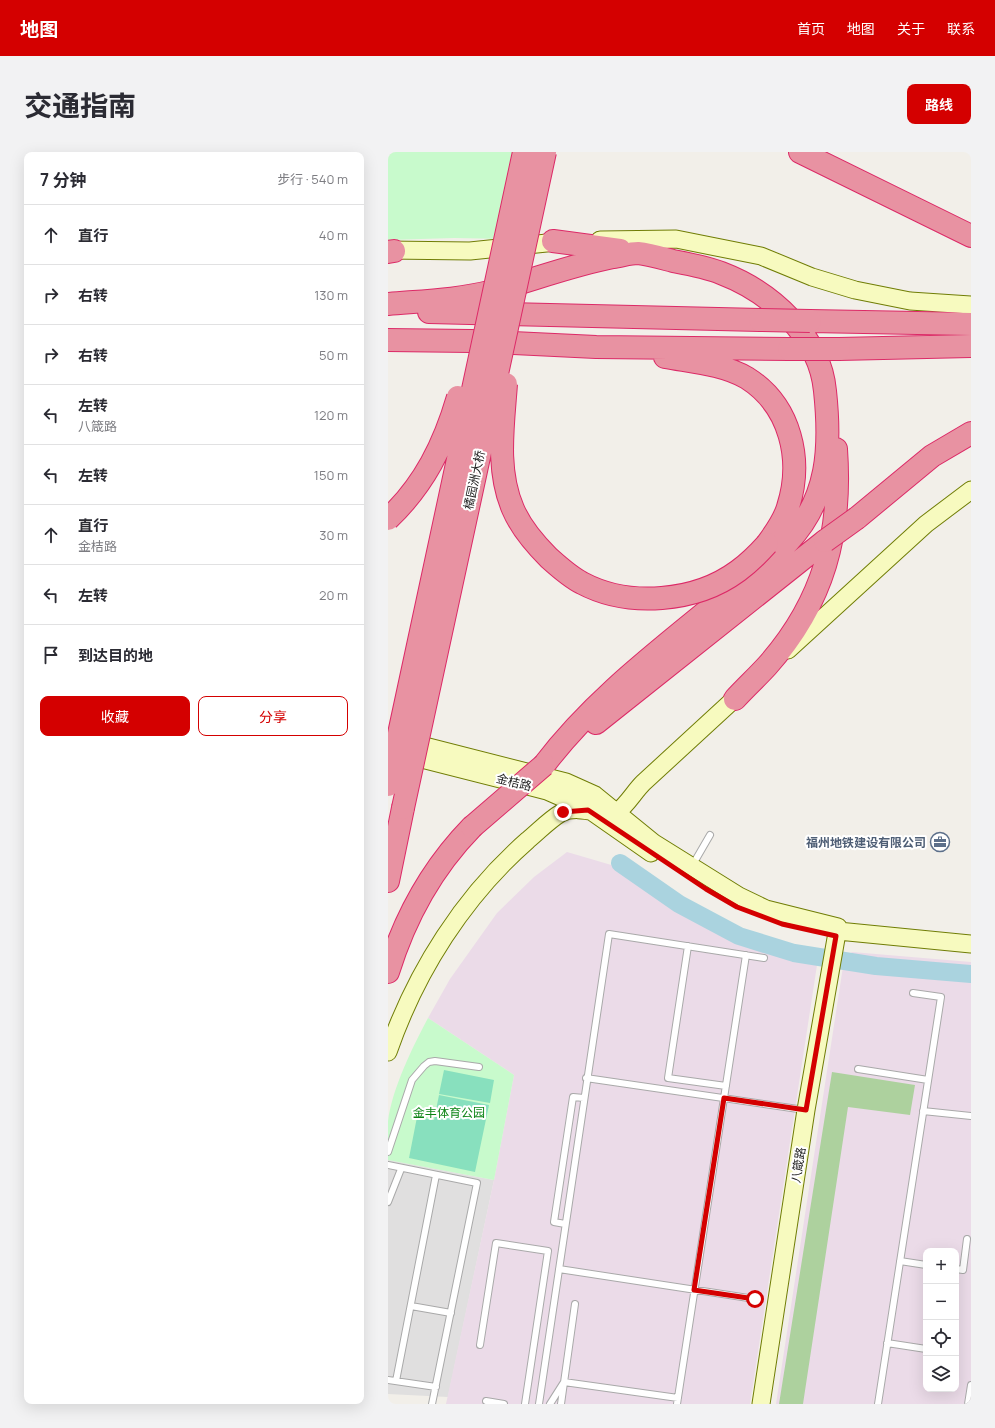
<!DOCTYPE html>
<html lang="zh">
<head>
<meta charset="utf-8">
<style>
	:root { --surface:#fff; --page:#f2f2f3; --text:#2b2b33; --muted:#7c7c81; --line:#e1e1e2; --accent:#d40000 }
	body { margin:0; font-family:Manrope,"Noto Sans SC",sans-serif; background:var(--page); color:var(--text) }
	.controls { position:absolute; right:12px; bottom:12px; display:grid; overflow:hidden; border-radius:8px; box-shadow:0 4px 16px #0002 }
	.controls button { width:36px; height:36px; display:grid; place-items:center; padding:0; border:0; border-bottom:1px solid var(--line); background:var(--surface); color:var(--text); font:20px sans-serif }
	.stop { position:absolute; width:12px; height:12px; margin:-9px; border:3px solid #d40000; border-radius:50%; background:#fff }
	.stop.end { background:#d40000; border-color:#fff; box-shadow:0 1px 4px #0008 }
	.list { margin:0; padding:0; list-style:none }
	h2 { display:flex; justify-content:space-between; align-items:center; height:52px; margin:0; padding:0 16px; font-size:17px }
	h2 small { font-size:13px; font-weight:400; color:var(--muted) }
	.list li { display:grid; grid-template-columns:26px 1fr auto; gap:12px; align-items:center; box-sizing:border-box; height:60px; padding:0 16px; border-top:1px solid var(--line) }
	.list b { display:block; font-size:15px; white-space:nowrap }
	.list p { margin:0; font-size:13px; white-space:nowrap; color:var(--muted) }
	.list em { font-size:13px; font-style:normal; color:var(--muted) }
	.actions { display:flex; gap:8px; padding:12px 16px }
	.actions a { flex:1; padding:9px 0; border:1px solid var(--accent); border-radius:8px; text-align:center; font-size:14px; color:var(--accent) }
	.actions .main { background:var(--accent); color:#fff }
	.icon { flex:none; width:22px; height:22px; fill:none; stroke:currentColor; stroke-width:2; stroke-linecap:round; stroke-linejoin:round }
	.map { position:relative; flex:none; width:583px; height:1252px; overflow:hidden; border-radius:8px }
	header { display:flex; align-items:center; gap:24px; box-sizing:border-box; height:56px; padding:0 20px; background:var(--accent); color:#fff }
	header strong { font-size:19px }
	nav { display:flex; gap:22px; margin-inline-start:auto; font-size:14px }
	.intro { display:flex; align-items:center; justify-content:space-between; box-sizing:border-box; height:96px; padding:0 24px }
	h1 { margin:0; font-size:28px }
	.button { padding:10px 18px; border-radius:8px; background:var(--accent); color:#fff; font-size:14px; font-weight:700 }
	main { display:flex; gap:24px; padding:0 24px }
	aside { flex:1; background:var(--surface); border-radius:8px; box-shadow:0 4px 16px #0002 }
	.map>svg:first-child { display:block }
	.residential { fill:#e0dfdf }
	.industrial { fill:#ebdbe8; fill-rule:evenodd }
	.forest { fill:#add19e }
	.park { fill:#c8facc }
	.pitch { fill:#88e0be }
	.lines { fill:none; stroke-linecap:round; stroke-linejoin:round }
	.river { stroke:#aad3df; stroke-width:18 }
	.lane-casing { stroke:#a9a9a9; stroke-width:8 }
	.secondary-casing { stroke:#707d05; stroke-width:19 }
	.highway-casing { stroke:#dc2a67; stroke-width:24 }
	.lane { stroke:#fff; stroke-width:6 }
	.secondary { stroke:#f7fabf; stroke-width:17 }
	.highway { stroke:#e892a2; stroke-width:22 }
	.highway-bridge-casing { stroke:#dc2a67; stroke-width:24; stroke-linecap:butt }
	.highway-bridge { stroke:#e892a2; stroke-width:22 }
	.route { stroke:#d40000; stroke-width:5 }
	.labels { text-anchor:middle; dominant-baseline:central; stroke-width:4; stroke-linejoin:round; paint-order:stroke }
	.street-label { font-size:12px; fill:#222; stroke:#fff }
	.service-label { font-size:12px; font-weight:bold; fill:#4e5e75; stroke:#fff; text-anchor:end }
	.park-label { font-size:12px; fill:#0c8416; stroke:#fff }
</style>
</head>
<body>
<header>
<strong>地图</strong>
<nav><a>首页</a><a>地图</a><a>关于</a><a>联系</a></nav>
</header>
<div class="intro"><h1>交通指南</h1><a class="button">路线</a></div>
<main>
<aside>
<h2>7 分钟<small>步行 · 540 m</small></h2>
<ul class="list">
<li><svg class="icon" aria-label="ahead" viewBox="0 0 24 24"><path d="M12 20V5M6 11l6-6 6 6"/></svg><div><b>直行</b></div><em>40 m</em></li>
<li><svg class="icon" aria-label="right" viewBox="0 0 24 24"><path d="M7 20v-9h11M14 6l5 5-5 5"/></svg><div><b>右转</b></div><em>130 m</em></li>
<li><svg class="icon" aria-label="right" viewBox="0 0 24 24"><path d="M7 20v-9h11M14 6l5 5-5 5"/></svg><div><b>右转</b></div><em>50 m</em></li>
<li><svg class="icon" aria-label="left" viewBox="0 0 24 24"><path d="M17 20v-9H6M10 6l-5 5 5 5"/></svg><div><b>左转</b><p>八箴路</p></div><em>120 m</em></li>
<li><svg class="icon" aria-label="left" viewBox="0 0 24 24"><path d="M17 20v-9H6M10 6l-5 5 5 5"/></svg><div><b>左转</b></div><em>150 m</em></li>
<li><svg class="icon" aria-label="ahead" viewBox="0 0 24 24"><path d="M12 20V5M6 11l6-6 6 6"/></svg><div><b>直行</b><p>金桔路</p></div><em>30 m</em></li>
<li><svg class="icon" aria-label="left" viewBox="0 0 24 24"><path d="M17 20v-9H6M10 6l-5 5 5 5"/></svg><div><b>左转</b></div><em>20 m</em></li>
<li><svg class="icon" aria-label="arrive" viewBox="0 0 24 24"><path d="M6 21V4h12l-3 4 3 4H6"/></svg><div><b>到达目的地</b></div></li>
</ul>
<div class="actions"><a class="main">收藏</a><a>分享</a></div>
</aside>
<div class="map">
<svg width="583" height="1252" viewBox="0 0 583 1252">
	<rect width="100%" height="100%" fill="#f2efe9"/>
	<path class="residential" d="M 0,1008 L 106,1028 L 60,1245 L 0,1242 Z"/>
	<path class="industrial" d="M 179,700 L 237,717 L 333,766 L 367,788 L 431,800 L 362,1252 L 58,1252 L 106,1028 L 126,923 L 40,866 L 62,827 L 109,761 L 146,725 Z
		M 464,800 L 583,810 L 583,1252 L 388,1252 L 456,808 ZM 538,1099 L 568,1099 L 568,1237 L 538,1237 Z"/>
	<path class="forest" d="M 444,920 L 527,933 L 522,963 L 460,955 L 415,1252 L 391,1252 Z"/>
	<path class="park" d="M 0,0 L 138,0 L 119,87 L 66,86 L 0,88 Z
		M 40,866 L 126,923 L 106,1028 L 0,1008 C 0,995 0,982 0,969 C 4,937 25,894 40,866 Z"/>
	<path class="pitch" d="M 56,918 L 106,928 L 102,951 L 51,942 Z
		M 51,943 L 101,953 L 87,1020 L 21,1006 L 29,965 L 46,968 Z"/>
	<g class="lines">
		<path class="river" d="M 232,711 L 291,752 L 351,784 L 406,801 L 488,814 L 583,822"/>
		<defs>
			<path id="lane" d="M 304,714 L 322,683
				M 300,794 L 280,926 L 338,934
				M 470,917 L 540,928
				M 198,926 L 417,958
				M 535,959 L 583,964
				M 0,1000 L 24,928 L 36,914 L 41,910 L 47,909 L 91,915
				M 0,1013 L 89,1031 L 44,1252
				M 0,1050 L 13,1017
				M 177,1072 L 166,1070 L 185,945 L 196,946
				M 512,1109 L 538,1113
				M 171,1117 L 367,1147
				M 568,1117 L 575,1118 L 579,1087
				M 23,1154 L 63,1161
				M 499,1191 L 538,1197
				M 92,1193 L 108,1091 L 160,1099 L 137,1252
				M 0,1228 L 48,1235
				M 8,1229 L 48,1023
				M 98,1249 L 116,1252
				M 151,1252 L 221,782 L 376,806
				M 162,1252 L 176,1230 L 290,1246
				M 173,1252 L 187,1152
				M 289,1252 L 358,803
				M 490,1252 L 553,845 L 525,841
				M 580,1252 L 583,1233"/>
			<path id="secondary" d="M 212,88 L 288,87 L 373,104 L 424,125 L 467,138 L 522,149 L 583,153
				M 0,98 L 82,99 L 178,89
				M 400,498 L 538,372 L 583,338
				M 17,589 L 178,630 L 207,643 L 266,691 L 351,744 L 378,757 L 450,775 L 418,958 L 373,1252
				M 14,602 L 159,639 L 200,657 L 263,701
				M 450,779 L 583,792
				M 0,900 C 28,819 76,744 140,688 C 151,679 161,668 173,661 C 192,651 219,667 229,660 C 239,653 246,640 255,631 C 289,600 322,569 355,539"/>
			<path id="highway" d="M 412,0 L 583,84
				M 165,89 L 232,98
				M 0,100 L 6,99
				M 0,152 C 35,149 71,148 105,139 C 145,128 184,113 225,105 C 233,104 242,101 250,101 C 261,102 274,106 285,109 C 301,112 318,115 333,121 C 383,140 432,184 437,239 C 443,295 441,346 400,390 C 378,414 349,434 324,455 C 264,504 203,551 156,613
				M 41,160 L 372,168
				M 422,169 L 583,172
				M 0,188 L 83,189 L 208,195 L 401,197
				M 451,197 L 583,194
				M 277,205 C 304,210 335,212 359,226 C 403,254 415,308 400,355 C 396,369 387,381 379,392
				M 469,366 L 544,304 L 583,281
				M 347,547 C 357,536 369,525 379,514 C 436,450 454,381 448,297
				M 208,571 L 437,389
				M 0,729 L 15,656
				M 0,820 C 17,765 43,717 84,675"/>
		</defs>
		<use href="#lane" class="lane-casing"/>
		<use href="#secondary" class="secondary-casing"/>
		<use href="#highway" class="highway-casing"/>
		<use href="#lane" class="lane"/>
		<use href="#secondary" class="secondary"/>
		<use href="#highway" class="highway"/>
		<defs>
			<path id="highway-bridge" d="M 372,168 L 422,169
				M 401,197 L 451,197
				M 118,232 C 115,274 108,318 125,357 C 133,376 147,392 161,406 C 171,415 182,425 194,431 C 241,456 308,450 350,419 C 361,411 370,402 379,392
				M 0,367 C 36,333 56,293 70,245
				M 437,389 L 469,366
				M 0,633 L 136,0
				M 15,656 L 157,0
				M 84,675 L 156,613"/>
		</defs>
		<use href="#highway-bridge" class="highway-bridge-casing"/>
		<use href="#highway-bridge" class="highway-bridge"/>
	</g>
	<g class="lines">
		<path class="route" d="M 175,660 L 200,658 L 318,737 L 349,755 L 394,772 L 448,784 L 418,958 L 336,946 L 306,1138 L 367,1147"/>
	</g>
	<defs>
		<symbol id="office-ring" viewBox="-11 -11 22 22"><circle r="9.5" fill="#fff" stroke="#5c6f8a" stroke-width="1.5"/><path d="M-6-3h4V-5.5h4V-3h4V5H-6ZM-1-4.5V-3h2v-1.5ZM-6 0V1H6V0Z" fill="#5c6f8a"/></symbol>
	</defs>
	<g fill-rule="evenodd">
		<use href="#office-ring" x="541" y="679" width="22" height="22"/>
	</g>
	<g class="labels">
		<g class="street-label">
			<text transform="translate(86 328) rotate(-78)">橘园洲大桥</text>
			<text transform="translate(126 630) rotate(14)">金桔路</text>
			<text transform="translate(410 1013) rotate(-81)">八箴路</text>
		</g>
		<g class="service-label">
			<text x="538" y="690">福州地铁建设有限公司</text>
		</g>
		<g class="park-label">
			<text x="61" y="960">金丰体育公园</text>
		</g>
	</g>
</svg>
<div class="controls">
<button>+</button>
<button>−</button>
<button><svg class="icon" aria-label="locate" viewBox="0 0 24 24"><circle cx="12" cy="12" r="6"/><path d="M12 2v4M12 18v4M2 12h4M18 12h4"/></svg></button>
<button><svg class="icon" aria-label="layers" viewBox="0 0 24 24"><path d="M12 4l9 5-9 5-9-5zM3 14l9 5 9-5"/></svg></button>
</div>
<div class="stop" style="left:367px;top:1147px"></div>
<div class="stop end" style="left:175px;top:660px"></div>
</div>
</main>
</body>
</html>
